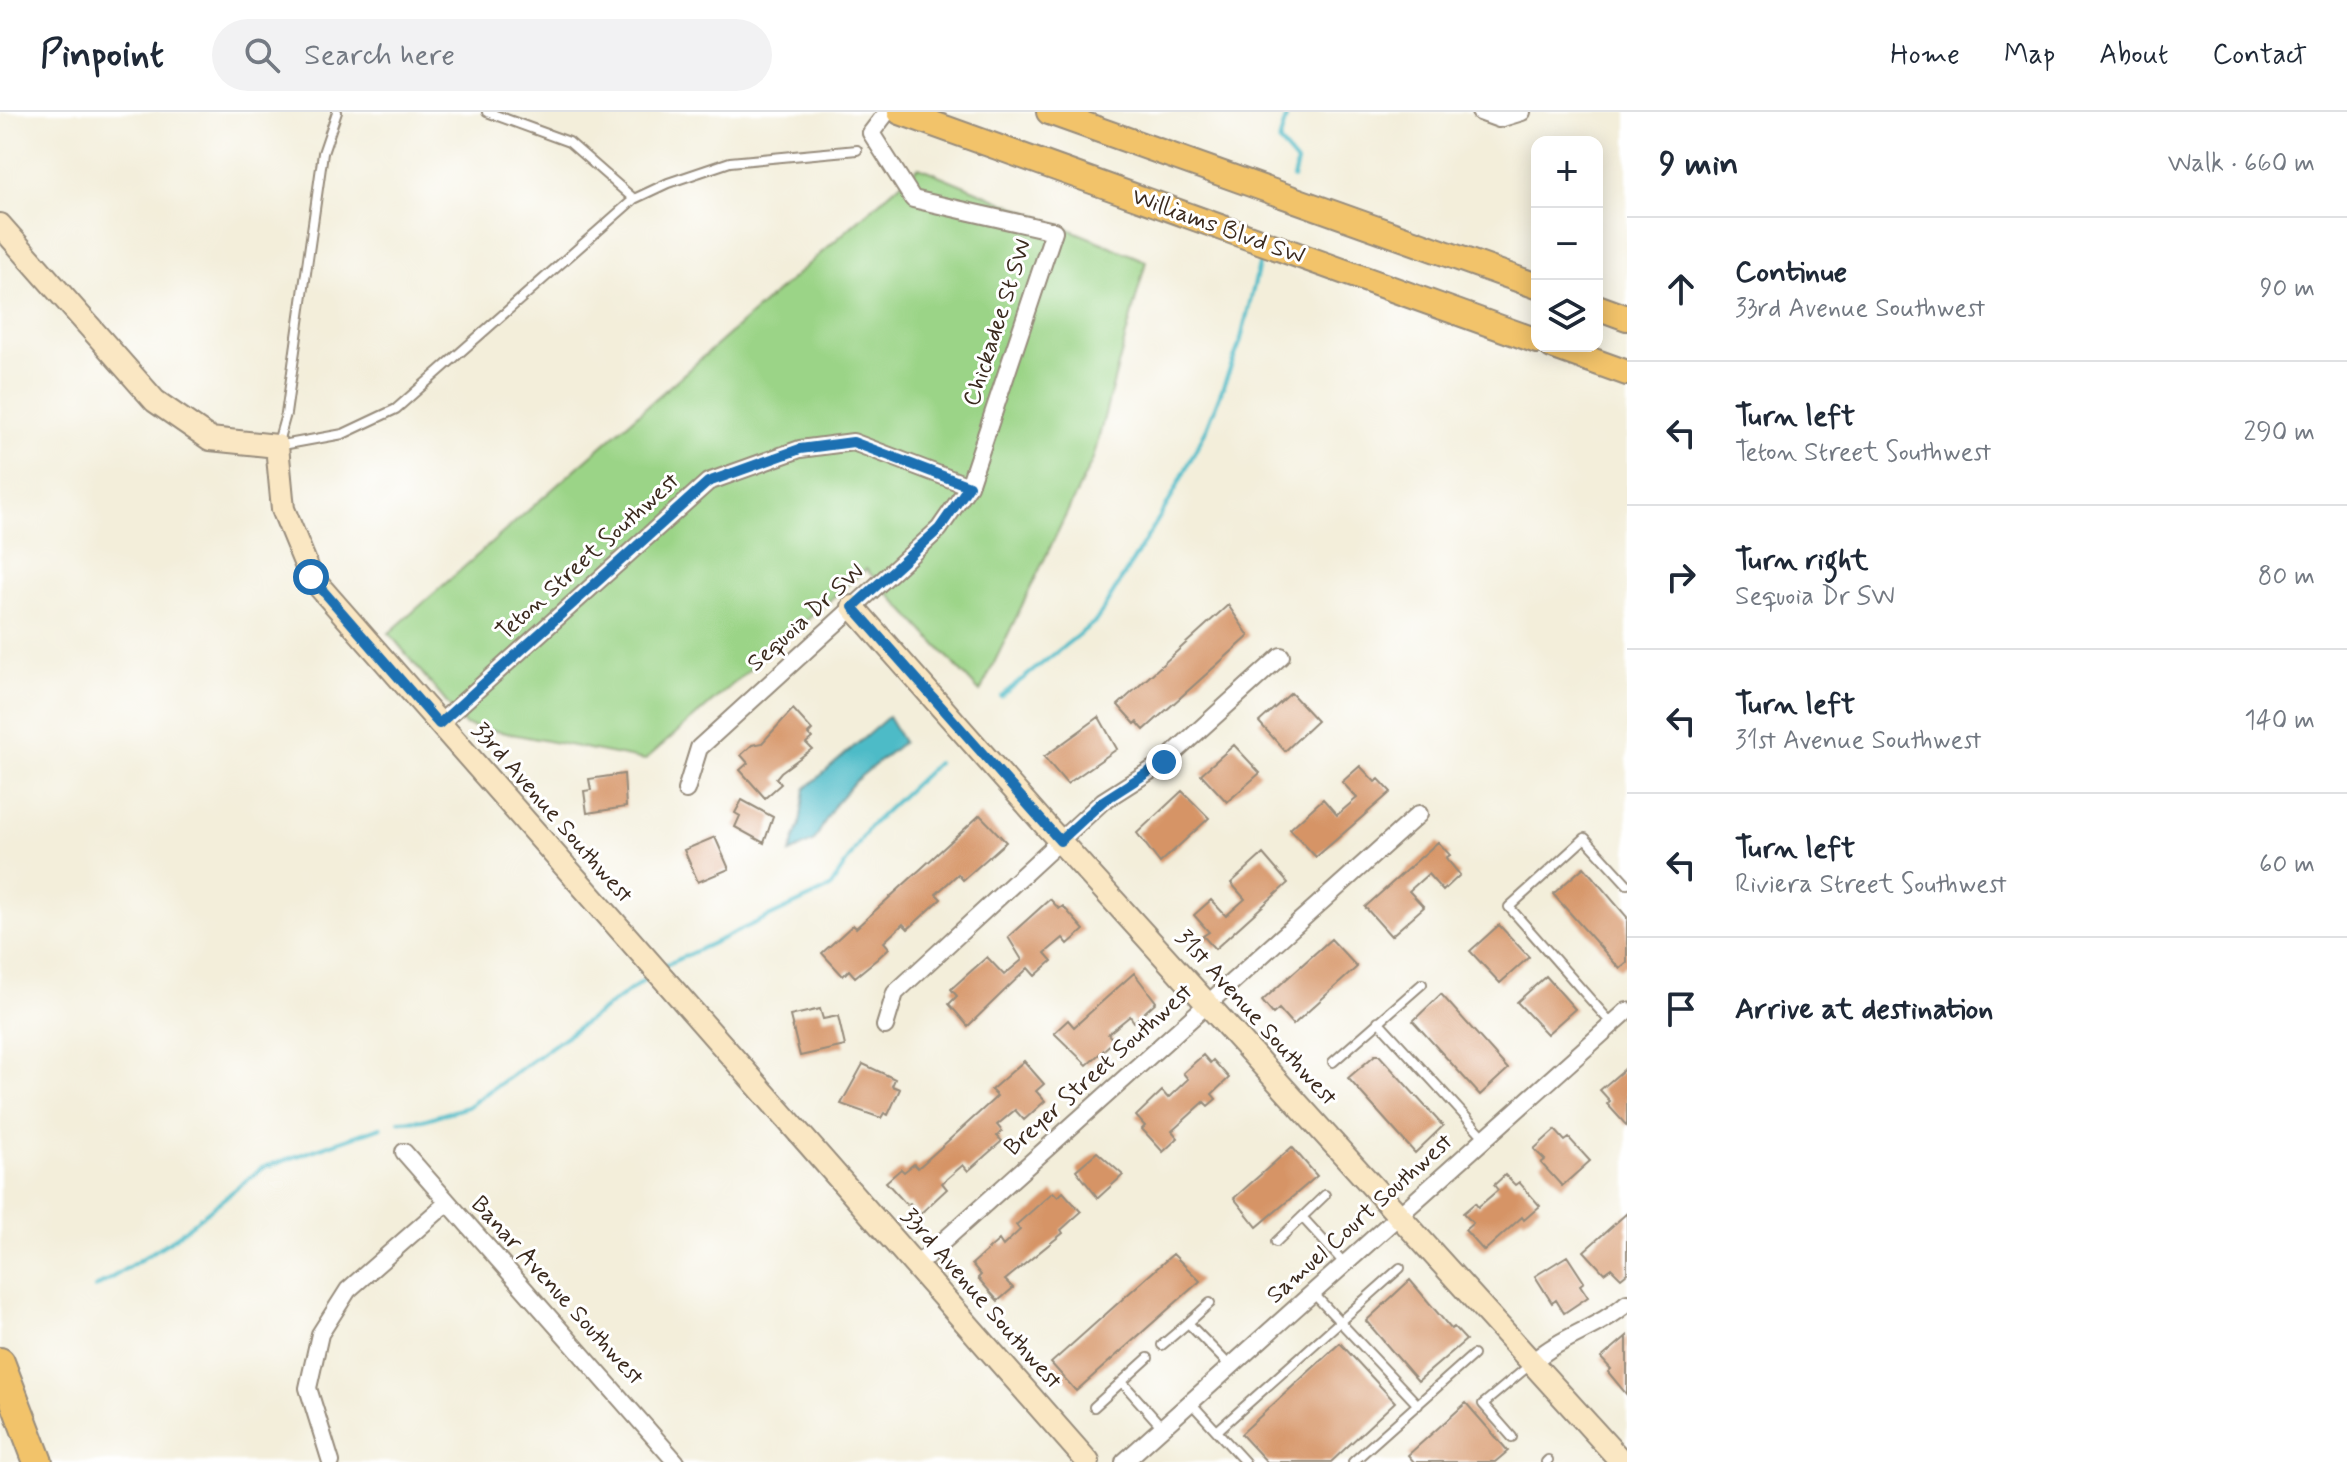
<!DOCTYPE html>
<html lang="en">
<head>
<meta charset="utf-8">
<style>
	:root { --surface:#fff; --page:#f2f2f3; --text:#1f2937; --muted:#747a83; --line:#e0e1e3 }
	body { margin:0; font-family:Mynerve,sans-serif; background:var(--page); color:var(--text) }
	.controls { position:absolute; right:24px; top:24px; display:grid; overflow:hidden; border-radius:16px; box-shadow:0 4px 20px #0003 }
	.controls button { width:72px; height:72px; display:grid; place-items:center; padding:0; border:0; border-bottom:2px solid var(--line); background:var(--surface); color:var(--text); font:40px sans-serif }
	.stop { position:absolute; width:24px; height:24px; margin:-18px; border:6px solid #1f6fb2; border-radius:50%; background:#fff }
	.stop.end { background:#1f6fb2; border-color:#fff; box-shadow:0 2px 8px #0008 }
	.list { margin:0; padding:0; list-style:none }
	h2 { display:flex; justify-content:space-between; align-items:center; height:104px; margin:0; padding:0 32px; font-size:34px }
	h2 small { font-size:26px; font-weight:400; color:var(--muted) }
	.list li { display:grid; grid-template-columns:52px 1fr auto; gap:24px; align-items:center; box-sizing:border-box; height:144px; padding:0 32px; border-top:2px solid var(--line) }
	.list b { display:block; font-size:30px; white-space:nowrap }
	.list p { margin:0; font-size:26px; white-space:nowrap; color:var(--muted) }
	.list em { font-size:26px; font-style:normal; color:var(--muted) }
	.icon { flex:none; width:44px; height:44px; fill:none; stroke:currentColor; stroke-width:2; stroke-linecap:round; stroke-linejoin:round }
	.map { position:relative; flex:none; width:1627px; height:1350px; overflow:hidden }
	header { display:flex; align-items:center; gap:48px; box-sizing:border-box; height:112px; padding:0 40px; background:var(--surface); border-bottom:2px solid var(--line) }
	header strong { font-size:38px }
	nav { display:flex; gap:44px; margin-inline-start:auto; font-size:28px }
	.search { width:560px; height:72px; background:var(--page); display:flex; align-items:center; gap:20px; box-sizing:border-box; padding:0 28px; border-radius:44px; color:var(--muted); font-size:30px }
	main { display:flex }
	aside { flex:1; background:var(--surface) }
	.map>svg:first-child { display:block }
	.green { fill:#9bd487; stroke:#6b7f52; stroke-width:2 }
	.water { fill:#4ebbc7; stroke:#447272; stroke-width:2 }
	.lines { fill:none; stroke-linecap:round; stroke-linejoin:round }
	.stream { stroke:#4ebbc7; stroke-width:4 }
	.building { fill:#d69466 }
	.lane-casing { stroke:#978c7c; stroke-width:12 }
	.street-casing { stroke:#978c7c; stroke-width:20 }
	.secondary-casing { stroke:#978c7c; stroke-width:26 }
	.primary-casing { stroke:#978c7c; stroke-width:28 }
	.highway-casing { stroke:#978c7c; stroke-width:32 }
	.lane { stroke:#fff; stroke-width:8 }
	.street { stroke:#fff; stroke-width:16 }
	.secondary { stroke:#fae7c3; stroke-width:22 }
	.primary { stroke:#f2c36a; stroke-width:24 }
	.highway { stroke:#f2c36a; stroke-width:28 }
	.route { stroke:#1f6fb2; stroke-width:10 }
	.labels { text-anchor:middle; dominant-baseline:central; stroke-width:6; stroke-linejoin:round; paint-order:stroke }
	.street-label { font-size:24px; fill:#3b2a1e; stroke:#fff }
</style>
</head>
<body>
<header>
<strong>Pinpoint</strong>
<div class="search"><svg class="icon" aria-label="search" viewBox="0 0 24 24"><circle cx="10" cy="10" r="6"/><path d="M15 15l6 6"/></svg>Search here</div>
<nav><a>Home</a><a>Map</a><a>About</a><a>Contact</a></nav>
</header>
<main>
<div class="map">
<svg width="1627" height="1350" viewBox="0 0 1627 1350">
	<rect width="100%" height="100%" fill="#fff"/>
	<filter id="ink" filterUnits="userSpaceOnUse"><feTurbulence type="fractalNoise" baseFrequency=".0125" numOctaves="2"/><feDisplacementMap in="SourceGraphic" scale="16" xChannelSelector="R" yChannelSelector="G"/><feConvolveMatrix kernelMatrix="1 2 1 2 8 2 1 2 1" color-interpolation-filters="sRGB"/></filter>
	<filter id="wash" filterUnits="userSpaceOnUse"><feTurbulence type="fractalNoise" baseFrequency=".006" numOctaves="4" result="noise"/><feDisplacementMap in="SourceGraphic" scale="32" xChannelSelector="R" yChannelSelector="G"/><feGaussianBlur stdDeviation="1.8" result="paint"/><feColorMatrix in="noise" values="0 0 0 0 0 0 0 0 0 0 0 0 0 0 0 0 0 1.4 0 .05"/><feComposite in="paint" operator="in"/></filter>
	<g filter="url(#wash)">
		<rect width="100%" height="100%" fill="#f3eeda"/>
		<path class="green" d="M 919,55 L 1146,149 L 1093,347 L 980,580 L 866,457 L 645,648 L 465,613 L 389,521 Z"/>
		<path class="water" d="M 888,605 L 903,630 L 855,669 L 835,692 L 814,729 L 790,741 L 800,712 L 805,677 Z"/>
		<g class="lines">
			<path class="stream" d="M 1286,6 L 1279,30 L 1297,51 L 1293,66
				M 1001,584 L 1096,509 L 1170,388 L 1207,316 L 1240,231 L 1260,149
				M 666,853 L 830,776 L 870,714 L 937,651
				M 399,1009 L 423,1008 L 467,995 L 646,867
				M 95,1176 L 172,1128 L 262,1056 L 381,1015"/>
		</g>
		<g id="blocks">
			<path class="building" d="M 1228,493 L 1249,524 L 1144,618 L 1137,610 L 1135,612 L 1118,593 Z
				M 1291,581 L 1317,609 L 1285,639 L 1259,610 Z
				M 793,597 L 812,618 L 808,622 L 812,626 L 806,631 L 812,637 L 781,660 L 776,666 L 781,672 L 765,686 L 740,658 L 748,651 L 741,643 L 752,633 L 762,631 Z
				M 1099,605 L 1117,637 L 1067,672 L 1044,645 Z
				M 1234,633 L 1260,661 L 1227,690 L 1201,662 Z
				M 1360,654 L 1375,670 L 1379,667 L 1391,680 L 1316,745 L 1290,717 L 1323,687 L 1337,703 L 1357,686 L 1342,670 Z
				M 624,662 L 626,695 L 587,701 L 584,679 L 591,678 L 589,667 Z
				M 1182,679 L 1209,706 L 1160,751 L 1137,721 Z
				M 742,688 L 773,705 L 764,731 L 735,715 L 740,704 L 735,701 Z
				M 980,703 L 1006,730 L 963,768 L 958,762 L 936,782 L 941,787 L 908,817 L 903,812 L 884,830 L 889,836 L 877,847 L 855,865 L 849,858 L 843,864 L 822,841 L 853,813 L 856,816 Z
				M 715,725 L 729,757 L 698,770 L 684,738 Z
				M 1438,730 L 1450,743 L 1446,746 L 1460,763 L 1443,779 L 1428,762 L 1409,779 L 1424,795 L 1391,824 L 1365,795 Z
				M 1263,742 L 1288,771 L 1215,837 L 1203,824 L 1209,820 L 1194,803 L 1211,788 L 1226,804 L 1245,787 L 1231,771 Z
				M 1584,755 L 1627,805 L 1627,851 L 1620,857 L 1553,782 Z
				M 1050,787 L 1059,797 L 1063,794 L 1084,818 L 1068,832 L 1063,826 L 1045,841 L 1052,849 L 1035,864 L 1028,856 L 968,914 L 949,892 L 957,884 L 951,877 L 987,845 L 1004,863 L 1022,848 L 1008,825 Z
				M 1499,813 L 1529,845 L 1500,871 L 1470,839 Z
				M 1331,827 L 1357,855 L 1293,913 L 1279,897 L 1273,902 L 1262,889 Z
				M 1134,861 L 1156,890 L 1134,910 L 1130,904 L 1108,922 L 1114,929 L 1087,953 L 1054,921 L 1068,908 L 1074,915 Z
				M 1546,864 L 1575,897 L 1547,922 L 1517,890 Z
				M 1441,882 L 1508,957 L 1480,983 L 1413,909 Z
				M 820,897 L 823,907 L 838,904 L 845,934 L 800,944 L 790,904 Z
				M 1203,943 L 1210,951 L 1213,948 L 1229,966 L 1212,982 L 1216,987 L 1208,994 L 1204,990 L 1172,1019 L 1178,1026 L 1163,1040 L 1142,1017 L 1145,1014 L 1136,1004 L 1162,979 L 1168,986 L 1188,967 L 1183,961 Z
				M 1375,943 L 1379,943 L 1443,1014 L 1415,1041 L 1348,966 Z
				M 1024,949 L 1044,972 L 1036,979 L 1045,989 L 1024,1008 L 1015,998 L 997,1013 L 1002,1019 L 997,1024 L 1002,1029 L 968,1059 L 963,1053 L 942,1071 L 947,1077 L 920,1102 L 910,1091 L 907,1093 L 886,1070 L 901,1057 L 904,1060 L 914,1052 L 918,1056 L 938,1038 L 993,988 L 997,984 L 991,978 Z
				M 863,952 L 895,967 L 892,974 L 900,977 L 888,1003 L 884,1001 L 881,1006 L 841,992 Z
				M 1627,955 L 1627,1014 L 1607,992 L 1610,989 L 1600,978 Z
				M 1555,1018 L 1565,1029 L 1569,1026 L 1590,1049 L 1562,1074 L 1541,1051 L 1545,1048 L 1534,1037 Z
				M 1292,1035 L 1317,1064 L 1257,1115 L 1234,1086 Z
				M 1097,1040 L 1123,1063 L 1098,1086 L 1076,1058 Z
				M 1505,1063 L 1515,1073 L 1519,1070 L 1540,1094 L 1524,1108 L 1522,1105 L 1484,1139 L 1465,1118 L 1473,1111 L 1463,1101 L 1475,1091 L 1478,1095 L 1498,1078 L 1494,1073 Z
				M 1053,1080 L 1058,1085 L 1063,1080 L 1081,1100 L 1061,1118 L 1063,1121 L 1005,1168 L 1013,1176 L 998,1189 L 978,1166 L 981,1163 L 972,1152 L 999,1128 L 1003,1134 L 1020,1118 L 1016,1113 Z
				M 1627,1101 L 1627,1161 L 1621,1166 L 1611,1156 L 1604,1161 L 1584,1139 Z
				M 1173,1142 L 1200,1169 L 1076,1279 L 1051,1251 Z
				M 1567,1144 L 1584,1170 L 1580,1173 L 1588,1185 L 1564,1201 L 1556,1188 L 1552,1191 L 1535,1164 Z
				M 1410,1168 L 1451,1217 L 1454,1215 L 1466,1228 L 1418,1269 L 1366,1209 Z
				M 1627,1224 L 1627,1283 L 1608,1260 L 1611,1257 L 1601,1246 Z
				M 1340,1231 L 1395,1290 L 1331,1350 L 1267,1350 L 1241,1322 Z
				M 1466,1291 L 1508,1339 L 1495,1350 L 1414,1350 L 1408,1343 Z"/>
		</g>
	</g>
	<g filter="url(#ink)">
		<use href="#blocks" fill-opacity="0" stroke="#978c7c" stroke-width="2"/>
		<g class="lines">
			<defs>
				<path id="lane" d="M 337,0 L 323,41 L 286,302 L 277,334 L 343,322 L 396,297 L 634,87 L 569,30 L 487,0
					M 634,87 L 668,71 L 730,50 L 857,38
					M 1378,909 L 1485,1026
					M 1612,912 L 1509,795 L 1585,726 L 1627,772
					M 1333,950 L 1422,872
					M 1302,1105 L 1345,1152
					M 1276,1130 L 1325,1083
					M 1313,1181 L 1418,1293
					M 1210,1191 L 1188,1211 L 1230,1254
					M 1162,1233 L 1188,1211
					M 1122,1270 L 1162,1315
					M 1191,1291 L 1245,1350
					M 1094,1295 L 1148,1246
					M 1217,1319 L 1400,1156
					M 1512,1325 L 1483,1292 L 1531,1252
					M 1353,1350 L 1473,1243
					M 1546,1350 L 1548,1348"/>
				<path id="street" d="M 1480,0 L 1499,7 L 1522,0
					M 439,612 L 708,370 L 800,337 L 853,330 L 969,374
					M 686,678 L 699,636 L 939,417 L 969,374 L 1054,119 L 913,87 L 871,21 L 887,0
					M 885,914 L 895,881 L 1103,689 L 1164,650 L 1281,544
					M 404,1040 L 676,1350
					M 918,1152 L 1419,702
					M 1534,1249 C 1562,1224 1599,1216 1627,1191
					M 331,1350 L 308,1276 L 320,1222 L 348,1178 L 447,1091
					M 1124,1350 L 1627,899"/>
				<path id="secondary" d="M 0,113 L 155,289 L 210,327 L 277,334 L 283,397 L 311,465 L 1088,1350
					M 853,495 L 1048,716 L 1622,1350"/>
				<path id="primary" d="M 900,0 L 1537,229
					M 1049,0 L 1537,174
					M 1597,195 L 1627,206
					M 1552,234 L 1627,261"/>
				<path id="highway" d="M 0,1250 L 38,1350"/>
			</defs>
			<use href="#lane" class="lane-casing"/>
			<use href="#street" class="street-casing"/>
			<use href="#secondary" class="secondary-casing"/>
			<use href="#primary" class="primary-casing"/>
			<use href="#highway" class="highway-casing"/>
			<use href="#lane" class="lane"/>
			<use href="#street" class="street"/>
			<use href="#secondary" class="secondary"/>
			<use href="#primary" class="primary"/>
			<use href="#highway" class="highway"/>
		</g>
	</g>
	<g class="lines" filter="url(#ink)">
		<path class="route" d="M 311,465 L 439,612 L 708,370 L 800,337 L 853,330 L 969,374 L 939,417 L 853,495 L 1060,729 L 1103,689 L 1164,650"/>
	</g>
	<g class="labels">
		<g class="street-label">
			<text transform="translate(1218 115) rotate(20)">Williams Blvd SW</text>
			<text transform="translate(998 211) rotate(-72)">Chickadee St SW</text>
			<text transform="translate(588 445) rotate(-42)">Teton Street Southwest</text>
			<text transform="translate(806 506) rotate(-42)">Sequoia Dr SW</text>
			<text transform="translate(552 701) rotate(49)">33rd Avenue Southwest</text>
			<text transform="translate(1256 906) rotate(48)">31st Avenue Southwest</text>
			<text transform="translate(1099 958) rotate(-42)">Breyer Street Southwest</text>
			<text transform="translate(1360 1107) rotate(-42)">Samuel Court Southwest</text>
			<text transform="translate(557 1179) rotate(48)">Banar Avenue Southwest</text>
			<text transform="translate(981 1187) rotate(49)">33rd Avenue Southwest</text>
		</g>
	</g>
</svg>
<div class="controls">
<button>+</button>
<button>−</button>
<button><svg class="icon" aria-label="layers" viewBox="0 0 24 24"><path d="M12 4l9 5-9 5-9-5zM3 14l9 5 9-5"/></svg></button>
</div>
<div class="stop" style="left:311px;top:465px"></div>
<div class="stop end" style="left:1164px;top:650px"></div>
</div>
<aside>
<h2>9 min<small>Walk · 660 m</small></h2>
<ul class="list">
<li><svg class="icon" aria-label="ahead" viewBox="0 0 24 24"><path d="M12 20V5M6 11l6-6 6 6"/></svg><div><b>Continue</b><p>33rd Avenue Southwest</p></div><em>90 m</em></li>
<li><svg class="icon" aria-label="left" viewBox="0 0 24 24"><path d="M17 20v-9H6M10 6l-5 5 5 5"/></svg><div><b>Turn left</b><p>Teton Street Southwest</p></div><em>290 m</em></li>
<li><svg class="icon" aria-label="right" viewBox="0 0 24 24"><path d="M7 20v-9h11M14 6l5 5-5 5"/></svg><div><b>Turn right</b><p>Sequoia Dr SW</p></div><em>80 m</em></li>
<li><svg class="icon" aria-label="left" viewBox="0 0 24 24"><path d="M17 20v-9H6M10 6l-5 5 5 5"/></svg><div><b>Turn left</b><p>31st Avenue Southwest</p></div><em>140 m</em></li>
<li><svg class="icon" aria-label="left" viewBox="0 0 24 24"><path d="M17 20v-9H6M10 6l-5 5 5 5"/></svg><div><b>Turn left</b><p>Riviera Street Southwest</p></div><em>60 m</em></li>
<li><svg class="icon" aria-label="arrive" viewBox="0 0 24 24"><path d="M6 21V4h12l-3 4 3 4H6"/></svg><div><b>Arrive at destination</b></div></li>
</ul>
</aside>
</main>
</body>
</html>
